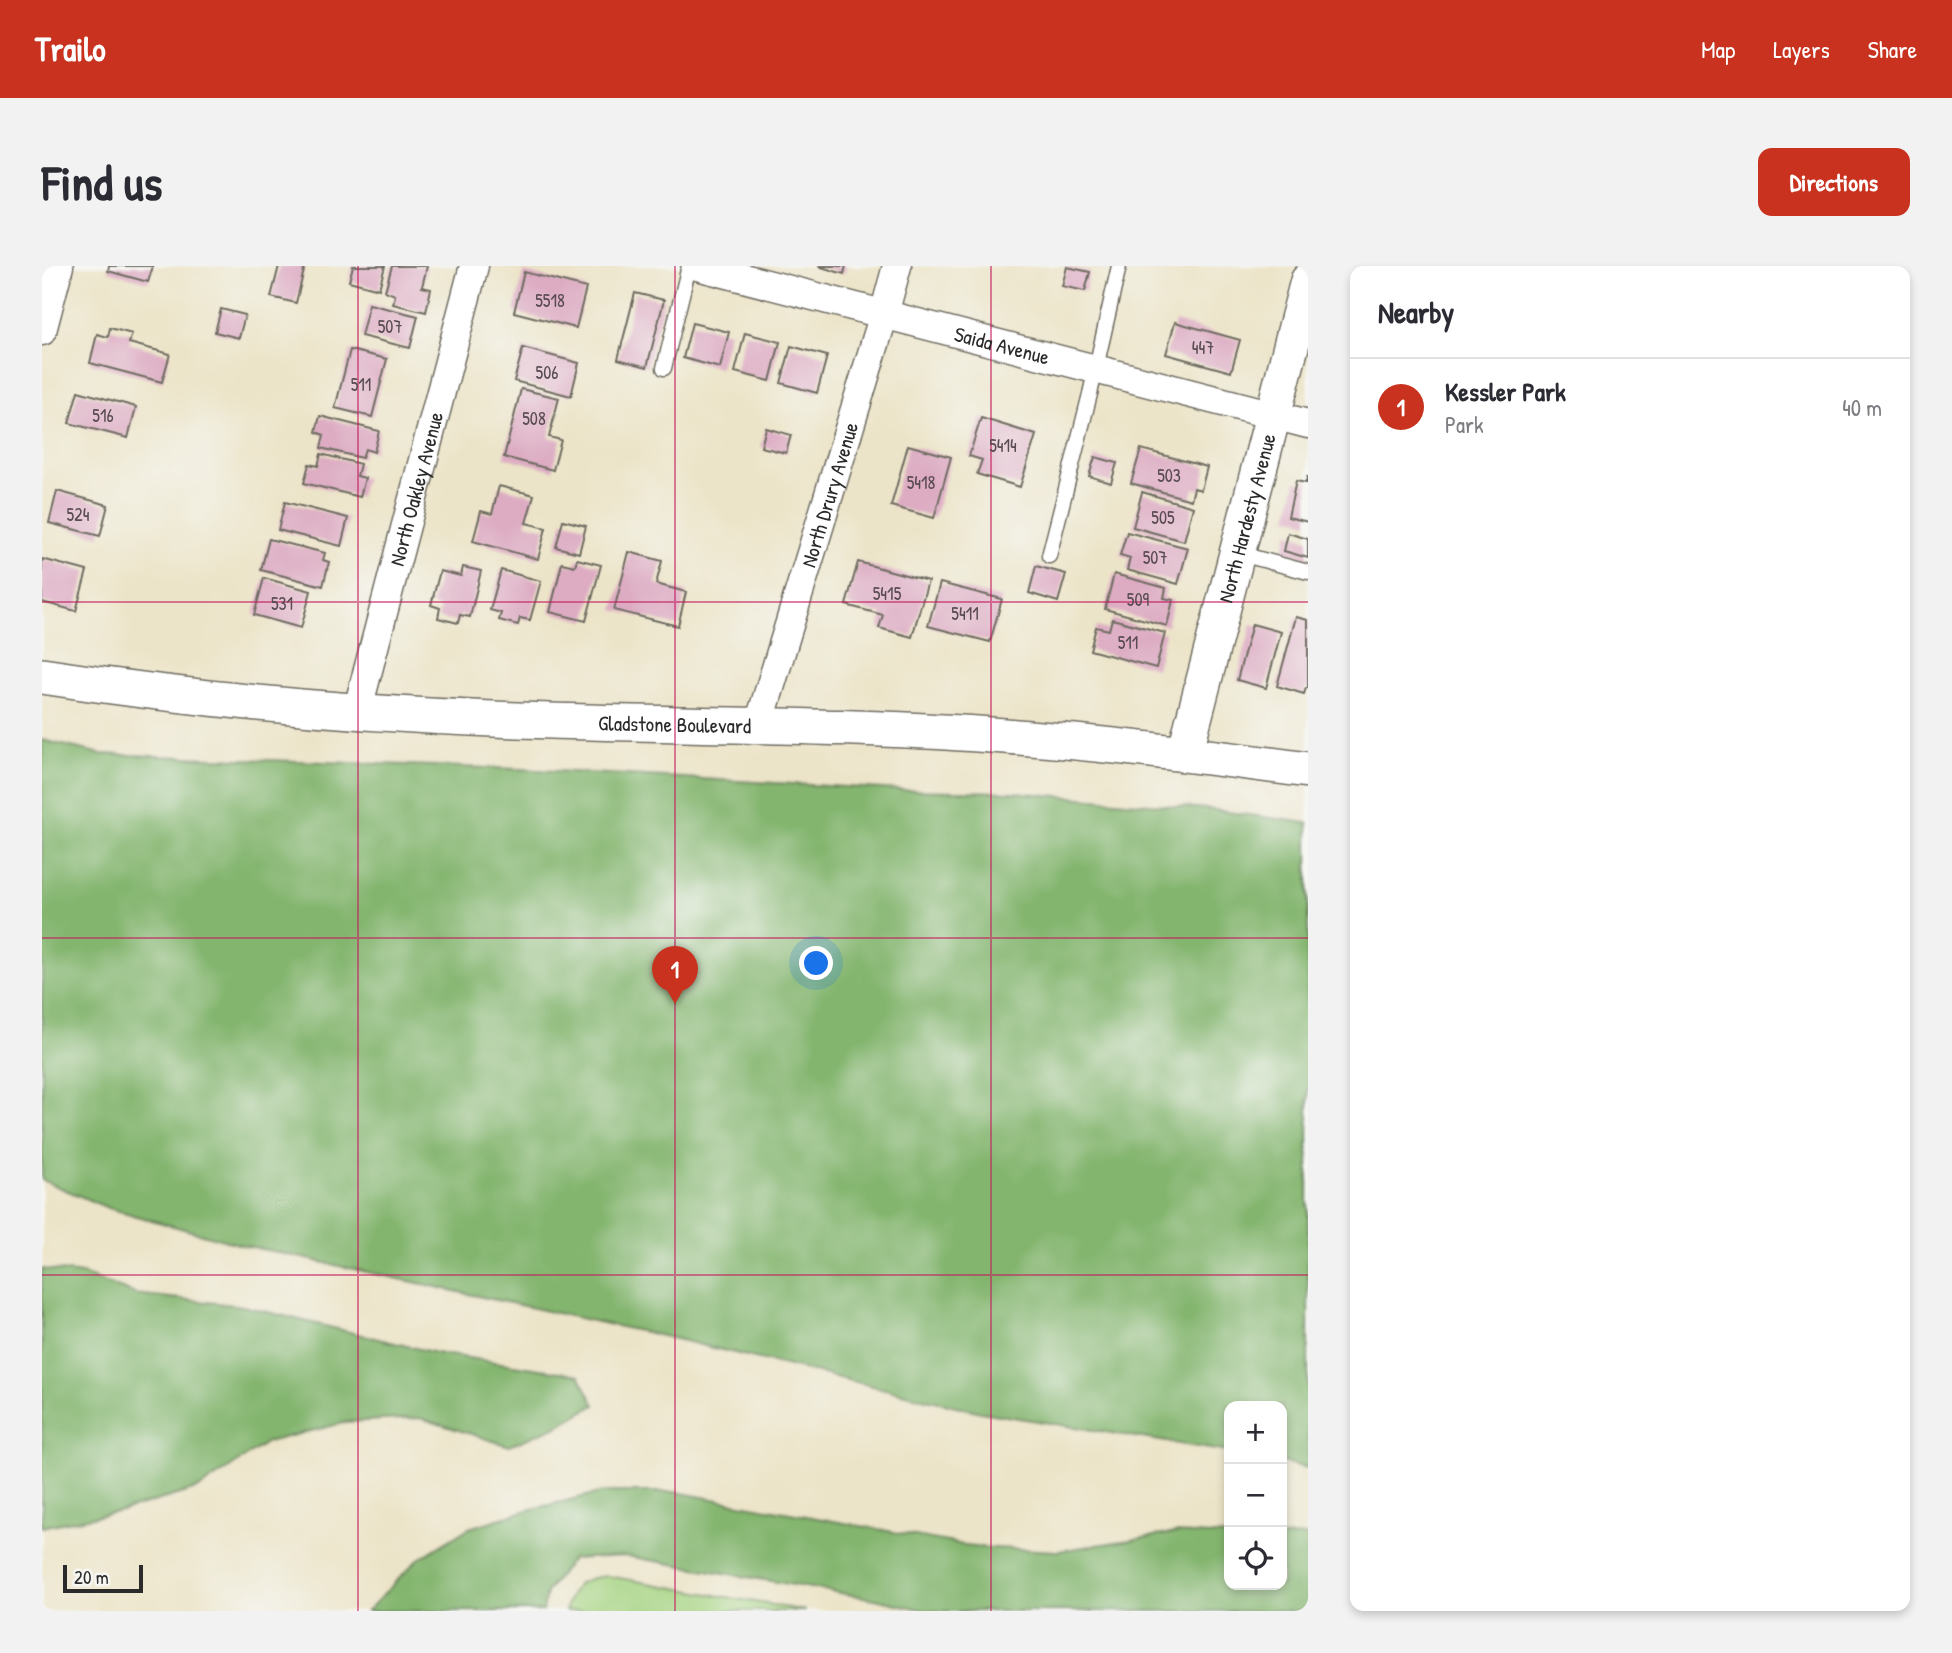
<!DOCTYPE html>
<html lang="en">
<head>
<meta charset="utf-8">
<style>
	:root { --surface:#fff; --page:#f2f2f3; --text:#2b2b33; --muted:#7c7c81; --line:#e1e1e2; --accent:#c8321e }
	body { margin:0; font-family:"Patrick Hand",sans-serif; background:var(--page); color:var(--text) }
	.controls { position:absolute; right:21px; bottom:21px; display:grid; overflow:hidden; border-radius:14px; box-shadow:0 4px 10px #0003 }
	.controls button { width:63px; height:63px; display:grid; place-items:center; padding:0; border:0; border-bottom:2px solid var(--line); background:var(--surface); color:var(--text); font:35px sans-serif }
	.scale { position:absolute; left:21px; bottom:18px; width:80px; box-sizing:border-box; padding-left:7px; border:4px solid #2b2b2b; border-top:0; font-size:19px; line-height:24px; white-space:nowrap; color:#2b2b2b; -webkit-text-stroke:5px #f6f6f2; paint-order:stroke }
	.you { position:absolute; left:775px; top:698px; width:24px; height:24px; margin:-18px; border:5px solid #fff; border-radius:50%; background:#1a73e8; box-shadow:0 0 0 10px #1a73e833 }
	.badge { display:grid; place-items:center; width:46px; height:46px; border-radius:50%; background:var(--accent); color:#fff; font-size:23px; font-weight:700 }
	.pin { position:absolute; translate:-50% -58px; filter:drop-shadow(0 2px 4px #0008) }
	.pin::after { content:''; position:absolute; top:37px; width:24px; height:21px; background:inherit; clip-path:polygon(0 0,100% 0,50% 100%) }
	.list { margin:0; padding:0; list-style:none }
	h2 { display:flex; justify-content:space-between; align-items:center; height:91px; margin:0; padding:0 28px; font-size:30px }
	h2 small { font-size:23px; font-weight:400; color:var(--muted) }
	.list li { display:grid; grid-template-columns:46px 1fr auto; gap:21px; align-items:center; box-sizing:border-box; height:98px; padding:0 28px; border-top:2px solid var(--line) }
	.list b { display:block; font-size:26px; white-space:nowrap }
	.list p { margin:0; font-size:23px; white-space:nowrap; color:var(--muted) }
	.list em { font-size:23px; font-style:normal; color:var(--muted) }
	.icon { flex:none; width:38px; height:38px; fill:none; stroke:currentColor; stroke-width:2; stroke-linecap:round; stroke-linejoin:round }
	.map { position:relative; flex:none; width:1266px; height:1345px; overflow:hidden; border-radius:14px }
	header { display:flex; align-items:center; gap:42px; box-sizing:border-box; height:98px; padding:0 35px; background:var(--accent); color:#fff }
	header strong { font-size:33px }
	nav { display:flex; gap:38px; margin-inline-start:auto; font-size:24px }
	.intro { display:flex; align-items:center; justify-content:space-between; box-sizing:border-box; height:168px; padding:0 42px }
	h1 { margin:0; font-size:49px }
	.button { padding:18px 32px; border-radius:14px; background:var(--accent); color:#fff; font-size:24px; font-weight:700 }
	main { display:flex; gap:42px; padding:0 42px }
	aside { flex:1; background:var(--surface); border-radius:14px; box-shadow:0 4px 10px #0003 }
	.map>svg:first-child { display:block }
	.green { fill:#a4d380; stroke:#687f56; stroke-width:2 }
	.forest { fill:#83b56e; stroke:#57704c; stroke-width:2 }
	.building { fill:#ddacc3 }
	.lines { fill:none; stroke-linecap:round; stroke-linejoin:round }
	.service-casing { stroke:#6f6c62; stroke-width:17 }
	.minor-casing { stroke:#6f6c62; stroke-width:31 }
	.tertiary-casing { stroke:#6f6c62; stroke-width:38 }
	.service { stroke:#fff; stroke-width:14 }
	.minor { stroke:#fff; stroke-width:28 }
	.tertiary { stroke:#fff; stroke-width:35 }
	.grid { fill:none; stroke:#c2185b; stroke-width:2; stroke-opacity:0.55 }
	.labels { text-anchor:middle; dominant-baseline:central; stroke-width:5; stroke-linejoin:round; paint-order:stroke }
	.number-label { font-size:18px; fill:#584b51 }
	.street-label { font-size:21px; fill:#2b2b2b; stroke:#f6f6f2 }
</style>
</head>
<body>
<header>
<strong>Trailo</strong>
<nav><a>Map</a><a>Layers</a><a>Share</a></nav>
</header>
<div class="intro"><h1>Find us</h1><a class="button">Directions</a></div>
<main>
<div class="map">
<svg width="1266" height="1345" viewBox="0 0 1266 1345">
	<rect width="100%" height="100%" fill="#f6f6f2"/>
	<filter id="ink" filterUnits="userSpaceOnUse"><feTurbulence type="fractalNoise" baseFrequency=".0143" numOctaves="2"/><feDisplacementMap in="SourceGraphic" scale="14" xChannelSelector="R" yChannelSelector="G"/><feConvolveMatrix kernelMatrix="1 2 1 2 8 2 1 2 1" color-interpolation-filters="sRGB"/></filter>
	<filter id="wash" filterUnits="userSpaceOnUse"><feTurbulence type="fractalNoise" baseFrequency=".00686" numOctaves="4" result="noise"/><feDisplacementMap in="SourceGraphic" scale="28" xChannelSelector="R" yChannelSelector="G"/><feGaussianBlur stdDeviation="1.57" result="paint"/><feColorMatrix in="noise" values="0 0 0 0 0 0 0 0 0 0 0 0 0 0 0 0 0 1.4 0 .05"/><feComposite in="paint" operator="in"/></filter>
	<g filter="url(#wash)">
		<rect width="100%" height="100%" fill="#ece4c8"/>
		<path class="green" d="M 566,1310 L 764,1345 L 523,1345 C 531,1318 538,1312 566,1310 Z"/>
		<path class="forest" d="M 0,474 L 59,488 L 477,503 L 859,524 L 971,526 L 1165,543 L 1266,557 L 1266,1202 L 1240,1196 L 1240,1140 L 1187,1140 L 1187,1186 L 939,1146 L 634,1073 L 196,978 L 66,942 L 0,914 Z
			M 0,1003 L 41,1008 L 93,1028 L 201,1040 L 394,1087 L 537,1109 L 553,1139 L 513,1161 L 467,1180 L 378,1152 L 305,1156 L 225,1176 L 158,1222 L 80,1245 L 0,1261 Z
			M 561,1226 L 634,1226 L 933,1281 L 1016,1285 L 1133,1267 L 1187,1270 L 1187,1319 L 1240,1319 L 1240,1271 L 1266,1270 L 1266,1345 L 886,1345 L 833,1333 L 584,1290 L 530,1293 L 504,1327 L 501,1345 L 325,1345 L 375,1294 L 427,1262 L 486,1244 Z"/>
		<g id="blocks">
			<path class="building" d="M 67,0 L 111,0 L 106,16 L 66,5 Z
				M 237,0 L 263,0 L 254,37 L 229,31 Z
				M 311,0 L 343,0 L 337,23 L 307,15 Z
				M 350,0 L 385,0 L 380,21 L 389,23 L 384,46 L 351,38 L 353,29 L 343,25 Z
				M 776,0 L 804,0 L 802,8 Z
				M 1025,1 L 1048,6 L 1043,25 L 1020,20 Z
				M 482,6 L 544,22 L 534,62 L 472,46 Z
				M 593,27 L 622,34 L 605,101 L 576,93 Z
				M 327,38 L 376,50 L 368,82 L 319,70 Z
				M 179,43 L 203,49 L 197,72 L 173,66 Z
				M 1133,56 L 1198,74 L 1189,106 L 1124,88 Z
				M 650,57 L 687,66 L 678,102 L 641,92 Z
				M 68,62 L 90,68 L 87,77 L 128,88 L 120,116 L 48,97 L 55,68 L 66,71 Z
				M 703,67 L 738,76 L 728,115 L 693,106 Z
				M 749,80 L 785,90 L 775,127 L 739,117 Z
				M 481,82 L 537,97 L 529,130 L 472,115 Z
				M 308,84 L 345,93 L 330,151 L 293,142 Z
				M 479,123 L 517,132 L 507,171 L 519,174 L 511,204 L 462,191 Z
				M 36,125 L 94,141 L 86,172 L 27,157 Z
				M 278,150 L 337,165 L 332,186 L 323,183 L 320,192 L 279,182 L 282,169 L 274,166 Z
				M 939,152 L 994,169 L 978,221 L 935,208 L 940,194 L 927,190 Z
				M 724,162 L 749,169 L 744,187 L 719,181 Z
				M 866,179 L 909,191 L 892,252 L 849,240 Z
				M 1099,183 L 1165,201 L 1159,224 L 1152,222 L 1149,234 L 1089,217 Z
				M 279,188 L 318,198 L 315,210 L 323,212 L 318,231 L 262,217 L 267,198 L 276,200 Z
				M 1053,191 L 1075,197 L 1069,217 L 1047,210 Z
				M 1265,211 L 1266,211 L 1266,256 L 1246,251 L 1254,215 L 1264,217 Z
				M 457,220 L 492,229 L 484,257 L 504,262 L 496,293 L 431,275 L 439,245 L 450,248 Z
				M 15,225 L 66,239 L 58,270 L 7,257 Z
				M 1100,226 L 1151,241 L 1142,275 L 1091,261 Z
				M 243,236 L 306,252 L 299,280 L 236,264 Z
				M 521,254 L 544,260 L 537,287 L 514,281 Z
				M 1085,266 L 1146,282 L 1136,318 L 1085,304 L 1088,292 L 1078,289 Z
				M 1246,267 L 1266,273 L 1266,292 L 1242,285 Z
				M 227,273 L 283,287 L 281,294 L 287,296 L 281,320 L 219,304 Z
				M 587,286 L 620,295 L 614,318 L 644,326 L 636,360 L 572,344 Z
				M 0,293 L 45,305 L 34,345 L 0,336 Z
				M 535,293 L 559,299 L 544,355 L 508,346 L 520,297 L 533,300 Z
				M 816,296 L 886,315 L 870,371 L 837,362 L 841,349 L 804,339 Z
				M 994,300 L 1024,308 L 1016,336 L 987,327 Z
				M 421,301 L 439,305 L 428,351 L 418,349 L 416,357 L 396,352 L 398,342 L 389,339 L 398,305 L 419,310 Z
				M 459,304 L 499,315 L 488,354 L 478,352 L 476,359 L 457,354 L 459,347 L 448,344 Z
				M 1072,308 L 1124,322 L 1122,332 L 1131,334 L 1125,360 L 1063,343 Z
				M 222,312 L 269,325 L 259,362 L 212,349 Z
				M 898,317 L 960,333 L 948,376 L 886,360 Z
				M 1254,351 L 1266,354 L 1266,422 L 1264,422 L 1262,428 L 1235,420 Z
				M 1070,353 L 1123,367 L 1114,402 L 1048,384 L 1054,361 L 1067,364 Z
				M 1210,358 L 1239,366 L 1224,422 L 1195,414 Z"/>
		</g>
	</g>
	<g filter="url(#ink)">
		<use href="#blocks" fill-opacity="0" stroke="#6f6c62" stroke-width="2"/>
		<g class="lines">
			<defs>
				<path id="service" d="M 622,102 L 647,0
					M 1195,287 L 1266,306
					M 1007,290 L 1048,128 L 1077,0"/>
				<g id="minor">
					<path id="s1" d="M 655,0 L 1266,158"/>
					<path d="M 0,65 L 17,0"/>
					<path id="s2" d="M 315,446 L 432,0"/>
					<path id="s3" d="M 717,458 L 842,48 L 855,0"/>
				</g>
				<g id="tertiary">
					<path id="s4" d="M 0,410 C 149,433 300,447 451,453 C 617,460 783,457 949,469 C 1055,476 1161,490 1266,504"/>
					<path id="s5" d="M 1143,487 L 1266,15"/>
				</g>
			</defs>
			<use href="#service" class="service-casing"/>
			<use href="#minor" class="minor-casing"/>
			<use href="#tertiary" class="tertiary-casing"/>
			<use href="#service" class="service"/>
			<use href="#minor" class="minor"/>
			<use href="#tertiary" class="tertiary"/>
		</g>
	</g>
	<path class="grid" d="M 316,0 L 316,1345M 633,0 L 633,1345M 949,0 L 949,1345M 0,336 L 1266,336M 0,672 L 1266,672M 0,1009 L 1266,1009"/>
	<g class="labels">
		<g class="number-label">
			<text x="508" y="34">5518</text>
			<text x="348" y="60">507</text>
			<text x="1161" y="81">447</text>
			<text x="505" y="106">506</text>
			<text x="319" y="118">511</text>
			<text x="61" y="149">516</text>
			<text x="492" y="152">508</text>
			<text x="961" y="179">5414</text>
			<text x="1127" y="209">503</text>
			<text x="879" y="216">5418</text>
			<text x="36" y="248">524</text>
			<text x="1121" y="251">505</text>
			<text x="1113" y="291">507</text>
			<text x="845" y="327">5415</text>
			<text x="1096" y="333">509</text>
			<text x="240" y="337">531</text>
			<text x="923" y="347">5411</text>
			<text x="1086" y="376">511</text>
		</g>
		<g class="street-label">
			<text stroke="none"><textPath href="#s1" startOffset="315">Saida Avenue</textPath></text>
			<text stroke="none"><textPath href="#s2" startOffset="231">North Oakley Avenue</textPath></text>
			<text stroke="none"><textPath href="#s3" startOffset="240">North Drury Avenue</textPath></text>
			<text stroke="none"><textPath href="#s5" startOffset="243">North Hardesty Avenue</textPath></text>
			<text stroke="none"><textPath href="#s4" startOffset="635">Gladstone Boulevard</textPath></text>
		</g>
	</g>
</svg>
<div class="controls">
<button>+</button>
<button>−</button>
<button><svg class="icon" aria-label="locate" viewBox="0 0 24 24"><circle cx="12" cy="12" r="6"/><path d="M12 2v4M12 18v4M2 12h4M18 12h4"/></svg></button>
</div>
<div class="scale">20 m</div>
<div class="you"></div>
<div class="pin badge" style="left:633px;top:738px">1</div>
</div>
<aside>
<h2>Nearby<small></small></h2>
<ul class="list">
<li><span class="badge">1</span><div><b>Kessler Park</b><p>Park</p></div><em>40 m</em></li>
</ul>
</aside>
</main>
</body>
</html>
